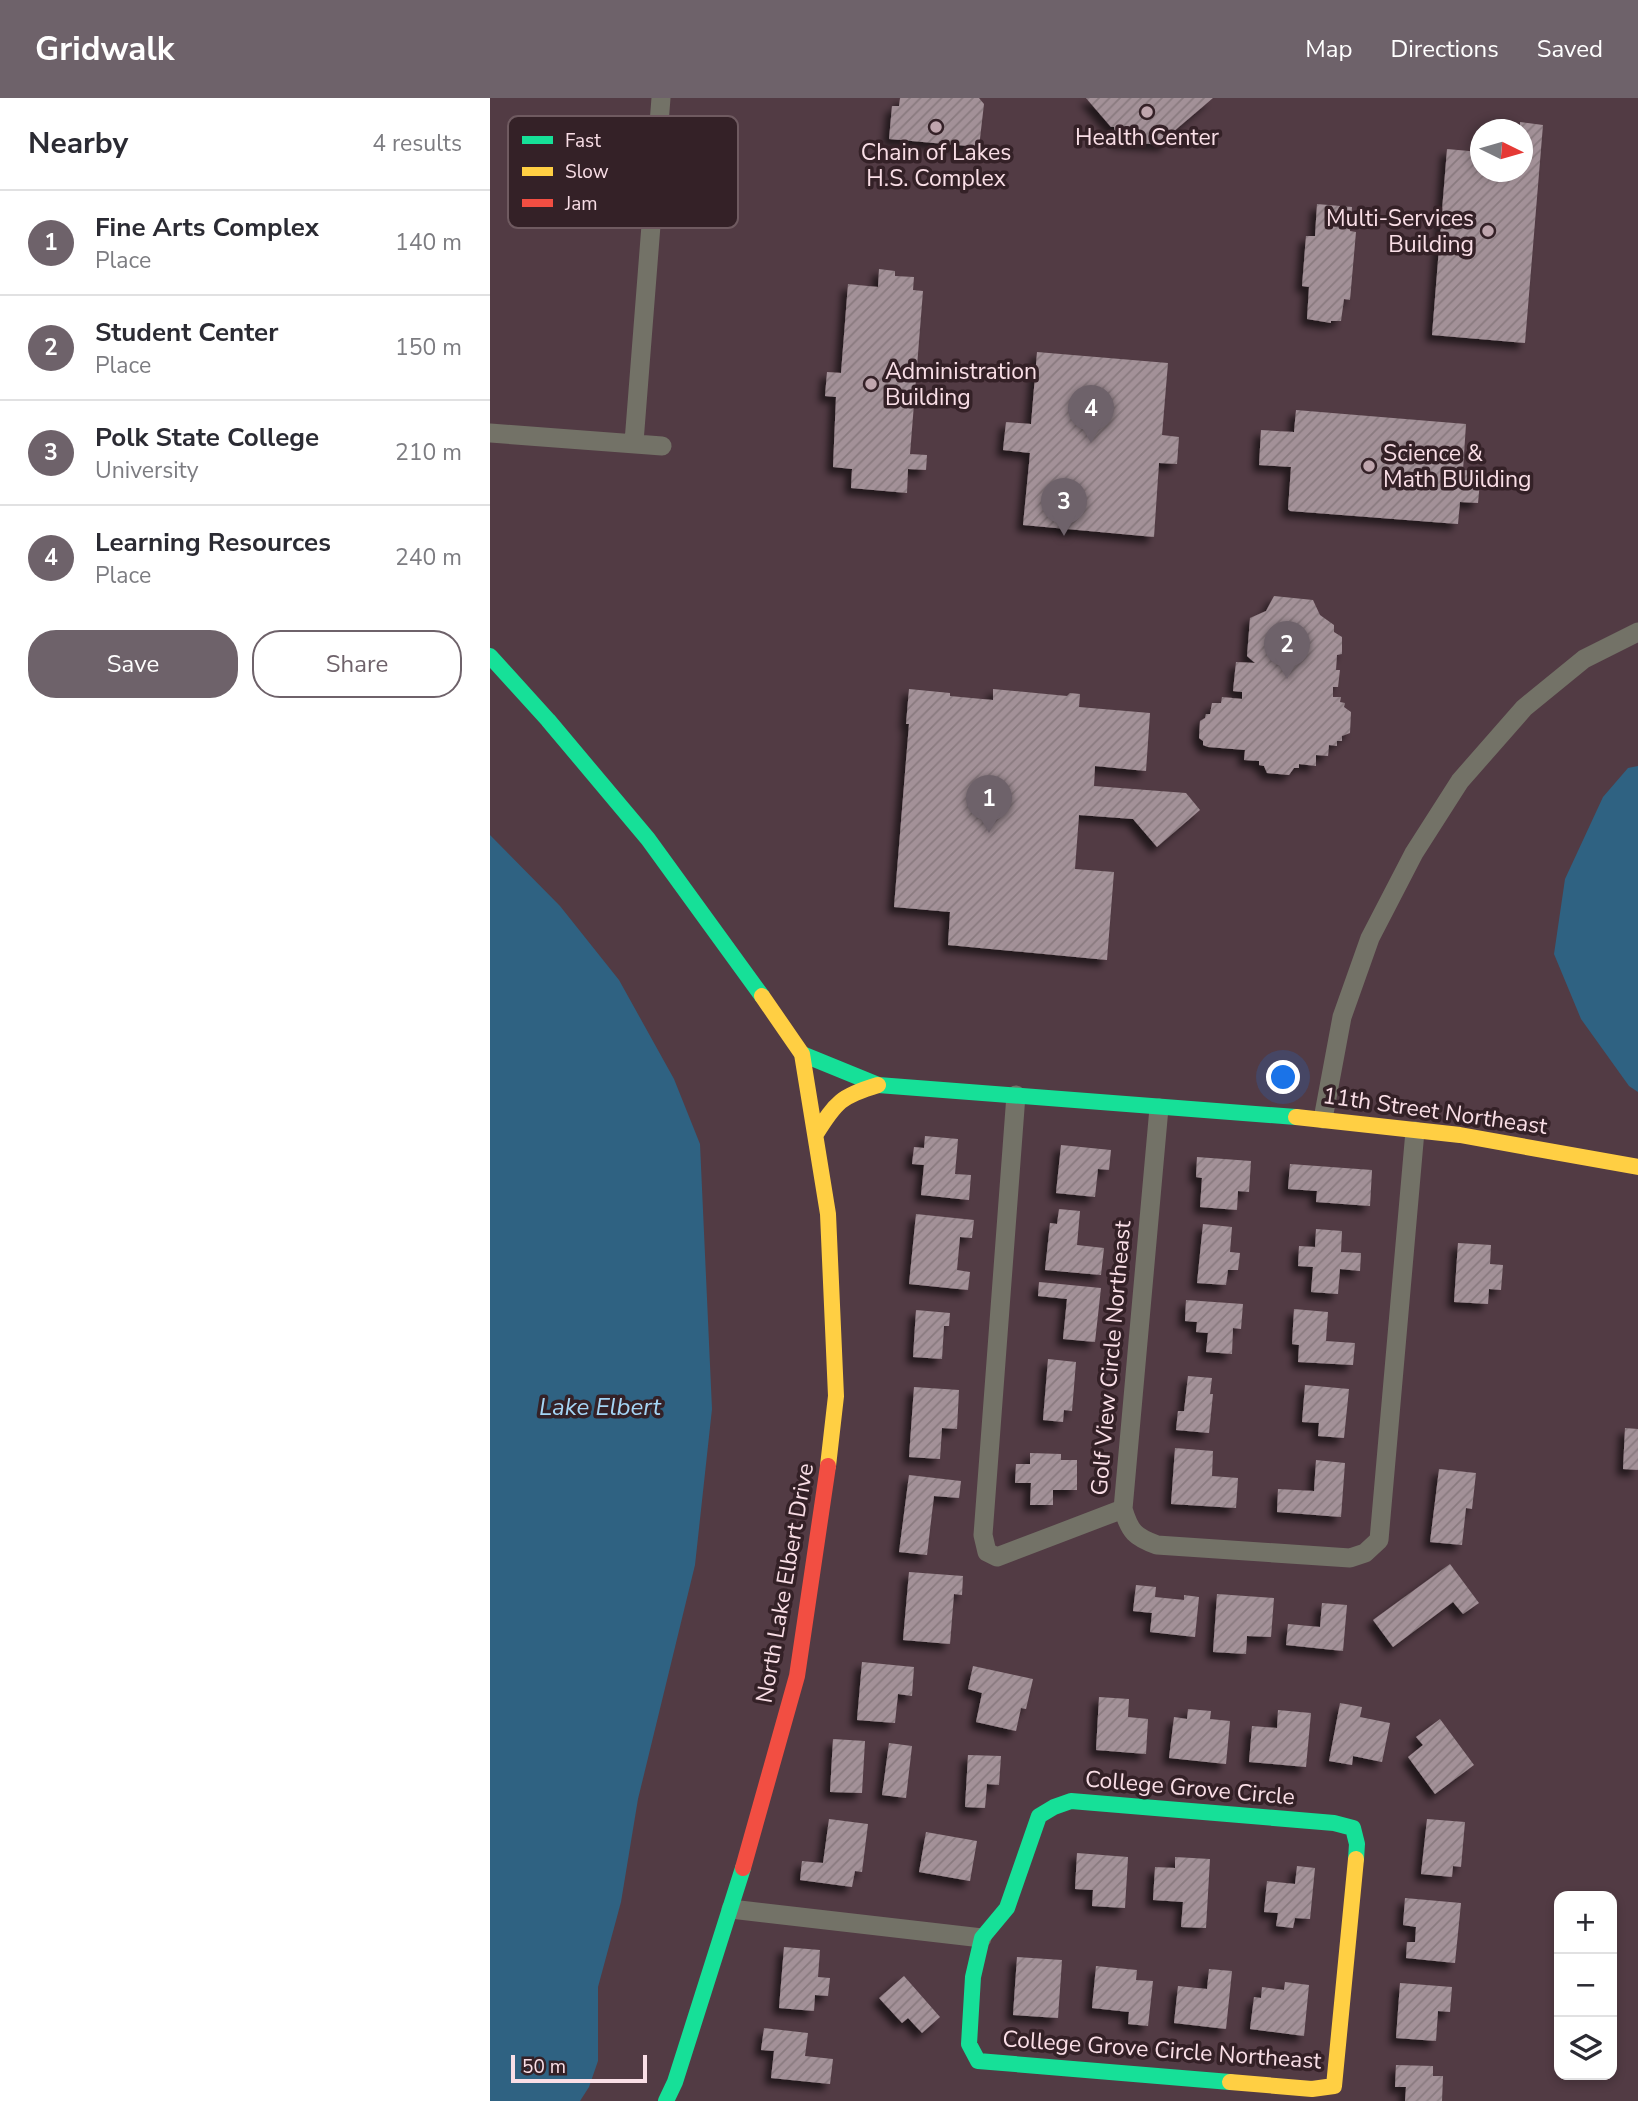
<!DOCTYPE html>
<html lang="en">
<head>
<meta charset="utf-8">
<style>
	:root { --surface:#fff; --page:#f7f7f7; --text:#2b2b33; --muted:#7c7c81; --line:#e1e1e2; --accent:#6e626a }
	body { margin:0; font-family:"Nunito Sans",sans-serif; background:var(--page); color:var(--text) }
	.controls { position:absolute; right:21px; bottom:21px; display:grid; overflow:hidden; border-radius:14px; box-shadow:0 4px 10px #0003 }
	.controls button { width:63px; height:63px; display:grid; place-items:center; padding:0; border:0; border-bottom:2px solid var(--line); background:var(--surface); color:var(--text); font:35px sans-serif }
	.compass { position:absolute; left:980px; top:21px; width:63px; height:63px; border-radius:50%; background:var(--surface); box-shadow:0 4px 10px #0003; rotate:95deg }
	.scale { position:absolute; left:21px; bottom:18px; width:136px; box-sizing:border-box; padding-left:7px; border:4px solid #f9dee6; border-top:0; font-size:19px; line-height:24px; white-space:nowrap; color:#f9dee6; -webkit-text-stroke:5px #342127; paint-order:stroke }
	.you { position:absolute; left:794px; top:980px; width:24px; height:24px; margin:-18px; border:5px solid #fff; border-radius:50%; background:#1a73e8; box-shadow:0 0 0 10px #1a73e833 }
	.badge { display:grid; place-items:center; width:46px; height:46px; border-radius:50%; background:var(--accent); color:#fff; font-size:23px; font-weight:700 }
	.pin { position:absolute; translate:-50% -58px; filter:drop-shadow(0 2px 4px #0008) }
	.pin::after { content:''; position:absolute; top:37px; width:24px; height:21px; background:inherit; clip-path:polygon(0 0,100% 0,50% 100%) }
	.list { margin:0; padding:0; list-style:none }
	h2 { display:flex; justify-content:space-between; align-items:center; height:91px; margin:0; padding:0 28px; font-size:30px }
	h2 small { font-size:23px; font-weight:400; color:var(--muted) }
	.list li { display:grid; grid-template-columns:46px 1fr auto; gap:21px; align-items:center; box-sizing:border-box; height:105px; padding:0 28px; border-top:2px solid var(--line) }
	.list b { display:block; font-size:26px; white-space:nowrap }
	.list p { margin:0; font-size:23px; white-space:nowrap; color:var(--muted) }
	.list em { font-size:23px; font-style:normal; color:var(--muted) }
	.actions { display:flex; gap:14px; padding:21px 28px }
	.actions a { flex:1; padding:16px 0; border:2px solid var(--accent); border-radius:28px; text-align:center; font-size:24px; color:var(--accent) }
	.actions .main { background:var(--accent); color:#fff }
	.icon { flex:none; width:38px; height:38px; fill:none; stroke:currentColor; stroke-width:2; stroke-linecap:round; stroke-linejoin:round }
	.map { position:relative; flex:none; width:1148px; height:2003px; overflow:hidden }
	header { display:flex; align-items:center; gap:42px; box-sizing:border-box; height:98px; padding:0 35px; background:var(--accent); color:#fff }
	header strong { font-size:33px }
	nav { display:flex; gap:38px; margin-inline-start:auto; font-size:24px }
	main { display:flex }
	aside { flex:1; background:var(--surface) }
	.map>svg:first-child { display:block }
	.water { fill:#2f6282 }
	.building { fill:url(#building-hatch); filter:url(#shadow) }
	.lines { fill:none; stroke-linecap:round; stroke-linejoin:round }
	.street { stroke:#737267; stroke-width:19 }
	.fast { stroke:#16e098; stroke-width:16 }
	.slow { stroke:#ffcf43; stroke-width:16 }
	.jam { stroke:#f24e42; stroke-width:16 }
	.poi-dot { fill:#bfa5ad; stroke:#342127; stroke-width:2.5 }
	.labels { text-anchor:middle; dominant-baseline:central; stroke-width:7; stroke-linejoin:round; paint-order:stroke }
	.poi-label { font-size:23px; fill:#f9dee6; stroke:#342127 }
	.street-label { font-size:23px; fill:#f9dee6; stroke:#342127 }
	.water-label { font-size:24px; font-style:italic; fill:#a5d5f5; stroke:#342127 }
	.key { fill:#342127; stroke:#6f5a60; stroke-width:2 }
	.key-label { font-size:19px; fill:#f9dee6 }
</style>
</head>
<body>
<header>
<strong>Gridwalk</strong>
<nav><a>Map</a><a>Directions</a><a>Saved</a></nav>
</header>
<main>
<aside>
<h2>Nearby<small>4 results</small></h2>
<ul class="list">
<li><span class="badge">1</span><div><b>Fine Arts Complex</b><p>Place</p></div><em>140 m</em></li>
<li><span class="badge">2</span><div><b>Student Center</b><p>Place</p></div><em>150 m</em></li>
<li><span class="badge">3</span><div><b>Polk State College</b><p>University</p></div><em>210 m</em></li>
<li><span class="badge">4</span><div><b>Learning Resources</b><p>Place</p></div><em>240 m</em></li>
</ul>
<div class="actions"><a class="main">Save</a><a>Share</a></div>
</aside>
<div class="map">
<svg width="1148" height="2003" viewBox="0 0 1148 2003">
	<defs>
		<pattern id="building-hatch" width="6" height="6" patternUnits="userSpaceOnUse" patternTransform="scale(1.75)"><rect width="6" height="6" fill="#a39198"/><path d="M-1 1l2-2M0 6l6-6M5 7l2-2" fill="none" stroke="#897a7f"/></pattern>
		<filter id="shadow"><feDropShadow dx="-6" dy="6" stdDeviation="3.5" flood-color="#0009"/></filter>
	</defs>
	<rect width="100%" height="100%" fill="#523b44"/>
	<path class="water" d="M 1148,668 L 1148,994 L 1139,988 L 1091,921 L 1064,856 L 1075,781 L 1113,699 L 1138,670 Z
		M 0,737 L 70,808 L 129,882 L 184,981 L 210,1046 L 222,1311 L 205,1467 L 148,1701 L 131,1804 L 108,1889 L 108,1963 L 99,1989 L 90,2003 L 0,2003 Z"/>
	<path class="building" d="M 410,0 L 489,0 L 494,6 L 489,49 L 399,41 L 402,8 L 409,8 Z
		M 596,0 L 723,0 L 683,34 L 680,33 L 676,47 L 627,44 L 624,29 L 621,29 Z
		M 1030,24 L 1053,27 L 1035,245 L 942,237 L 957,51 L 990,54 L 990,74 L 1032,74 L 1032,32 L 1030,32 Z
		M 827,106 L 862,109 L 860,133 L 866,134 L 860,202 L 854,201 L 851,223 L 841,223 L 841,225 L 817,221 L 819,189 L 812,188 L 816,138 L 825,138 Z
		M 389,171 L 405,173 L 405,178 L 424,179 L 423,192 L 433,193 L 420,356 L 437,357 L 436,372 L 418,371 L 417,395 L 361,390 L 362,371 L 343,369 L 346,299 L 335,298 L 337,274 L 351,275 L 358,186 L 388,189 Z
		M 547,254 L 678,265 L 672,337 L 689,339 L 687,366 L 669,365 L 664,439 L 533,427 L 540,355 L 513,352 L 516,324 L 541,326 Z
		M 806,312 L 976,326 L 973,372 L 991,373 L 988,405 L 970,404 L 968,426 L 800,413 L 798,411 L 801,369 L 769,367 L 771,332 L 804,334 Z
		M 784,498 L 823,502 L 830,517 L 844,527 L 844,534 L 852,539 L 852,556 L 847,557 L 846,572 L 850,572 L 848,589 L 843,589 L 843,599 L 851,599 L 850,604 L 855,605 L 854,609 L 861,614 L 860,635 L 852,638 L 852,643 L 847,643 L 847,648 L 839,647 L 838,658 L 826,657 L 826,668 L 809,666 L 809,670 L 804,670 L 799,677 L 777,675 L 774,668 L 769,667 L 769,663 L 754,662 L 755,652 L 718,649 L 713,647 L 713,643 L 709,640 L 710,623 L 715,620 L 716,616 L 720,616 L 722,605 L 731,605 L 732,599 L 752,601 L 752,594 L 743,593 L 746,564 L 765,565 L 757,558 L 760,520 L 776,513 Z
		M 419,591 L 460,595 L 460,598 L 503,602 L 503,591 L 577,598 L 580,595 L 590,596 L 589,609 L 660,615 L 656,673 L 605,668 L 604,688 L 696,695 L 710,712 L 667,749 L 643,721 L 589,717 L 585,771 L 624,774 L 617,862 L 458,847 L 460,814 L 404,809 L 419,626 L 416,626 Z
		M 435,1038 L 468,1041 L 465,1076 L 481,1077 L 479,1102 L 431,1097 L 434,1067 L 422,1066 L 424,1049 L 434,1050 Z
		M 571,1047 L 621,1052 L 619,1072 L 608,1071 L 605,1099 L 566,1095 Z
		M 707,1059 L 761,1063 L 759,1094 L 748,1093 L 747,1112 L 710,1109 L 712,1080 L 706,1079 Z
		M 800,1066 L 882,1072 L 880,1108 L 826,1104 L 827,1093 L 798,1091 Z
		M 569,1111 L 590,1113 L 587,1147 L 614,1150 L 611,1177 L 555,1172 L 560,1125 L 567,1126 Z
		M 426,1116 L 484,1122 L 482,1140 L 470,1139 L 467,1172 L 480,1174 L 478,1192 L 419,1186 Z
		M 713,1126 L 742,1129 L 740,1154 L 750,1155 L 748,1172 L 738,1172 L 736,1187 L 707,1185 Z
		M 826,1131 L 852,1133 L 851,1154 L 871,1155 L 870,1173 L 850,1171 L 848,1196 L 821,1194 L 823,1169 L 808,1168 L 809,1148 L 825,1149 Z
		M 968,1145 L 1001,1147 L 1000,1166 L 1013,1167 L 1011,1192 L 999,1191 L 998,1206 L 964,1204 Z
		M 549,1184 L 611,1190 L 605,1244 L 573,1241 L 577,1201 L 548,1198 Z
		M 696,1202 L 753,1206 L 751,1231 L 743,1230 L 742,1256 L 716,1254 L 718,1235 L 706,1234 L 707,1224 L 695,1223 Z
		M 804,1211 L 838,1214 L 836,1243 L 865,1245 L 863,1267 L 808,1264 L 809,1247 L 802,1246 Z
		M 426,1212 L 460,1215 L 459,1228 L 454,1228 L 452,1261 L 423,1259 Z
		M 558,1261 L 586,1264 L 582,1313 L 574,1312 L 573,1324 L 553,1322 Z
		M 698,1278 L 722,1280 L 720,1296 L 723,1296 L 719,1335 L 686,1332 L 688,1313 L 694,1313 Z
		M 815,1287 L 859,1291 L 854,1340 L 828,1338 L 829,1325 L 812,1324 Z
		M 424,1289 L 469,1292 L 467,1331 L 452,1330 L 450,1361 L 419,1359 Z
		M 1135,1330 L 1148,1331 L 1148,1372 L 1133,1371 Z
		M 685,1350 L 723,1353 L 722,1378 L 748,1380 L 746,1410 L 681,1406 Z
		M 540,1355 L 571,1356 L 571,1362 L 587,1362 L 587,1392 L 563,1392 L 563,1407 L 540,1407 L 541,1385 L 525,1385 L 526,1366 L 540,1366 Z
		M 826,1362 L 855,1365 L 851,1419 L 787,1414 L 788,1391 L 824,1393 Z
		M 949,1371 L 986,1375 L 982,1411 L 976,1410 L 972,1447 L 940,1444 Z
		M 419,1377 L 471,1383 L 469,1400 L 444,1398 L 437,1457 L 409,1454 Z
		M 960,1466 L 989,1505 L 973,1516 L 963,1504 L 903,1549 L 883,1522 Z
		M 419,1474 L 473,1478 L 472,1497 L 464,1496 L 460,1546 L 413,1542 Z
		M 646,1487 L 666,1489 L 665,1499 L 694,1502 L 694,1497 L 709,1499 L 705,1539 L 660,1534 L 662,1515 L 643,1513 Z
		M 727,1496 L 784,1500 L 781,1539 L 757,1538 L 756,1556 L 723,1554 Z
		M 832,1505 L 857,1507 L 853,1553 L 796,1547 L 798,1526 L 830,1529 Z
		M 372,1564 L 424,1569 L 422,1598 L 408,1596 L 405,1625 L 367,1622 Z
		M 483,1568 L 543,1581 L 536,1611 L 531,1610 L 526,1633 L 486,1624 L 492,1595 L 478,1591 Z
		M 609,1599 L 639,1601 L 638,1619 L 658,1621 L 656,1656 L 606,1652 Z
		M 850,1605 L 872,1609 L 870,1619 L 900,1625 L 892,1664 L 863,1658 L 862,1667 L 839,1663 Z
		M 698,1611 L 721,1613 L 720,1621 L 740,1623 L 736,1666 L 679,1660 L 684,1619 L 697,1621 Z
		M 788,1612 L 821,1615 L 816,1669 L 759,1664 L 762,1628 L 787,1630 Z
		M 950,1621 L 984,1667 L 945,1696 L 918,1659 L 933,1647 L 926,1639 Z
		M 343,1641 L 375,1643 L 372,1695 L 340,1694 Z
		M 399,1645 L 422,1648 L 416,1700 L 392,1697 Z
		M 478,1657 L 511,1658 L 509,1687 L 497,1686 L 495,1710 L 475,1709 Z
		M 339,1721 L 378,1726 L 372,1774 L 365,1773 L 362,1789 L 310,1782 L 312,1763 L 333,1765 Z
		M 937,1721 L 975,1724 L 971,1769 L 963,1768 L 962,1779 L 931,1776 Z
		M 436,1734 L 487,1743 L 480,1783 L 429,1774 Z
		M 587,1755 L 638,1759 L 635,1810 L 602,1808 L 603,1792 L 585,1791 Z
		M 685,1759 L 720,1761 L 716,1830 L 691,1829 L 693,1804 L 663,1802 L 665,1769 L 685,1770 Z
		M 807,1768 L 825,1770 L 820,1821 L 805,1820 L 803,1830 L 786,1828 L 788,1815 L 774,1814 L 777,1783 L 805,1786 Z
		M 915,1800 L 971,1805 L 965,1865 L 916,1860 L 917,1844 L 925,1844 L 926,1829 L 913,1827 Z
		M 294,1849 L 330,1852 L 328,1879 L 340,1880 L 338,1898 L 325,1897 L 324,1913 L 289,1910 Z
		M 527,1859 L 572,1862 L 568,1920 L 523,1917 Z
		M 606,1868 L 647,1872 L 646,1882 L 663,1883 L 658,1928 L 638,1926 L 639,1914 L 602,1910 Z
		M 719,1871 L 742,1873 L 736,1931 L 684,1925 L 688,1888 L 717,1891 Z
		M 414,1878 L 450,1919 L 432,1935 L 418,1920 L 412,1925 L 389,1900 Z
		M 795,1884 L 819,1887 L 814,1938 L 760,1931 L 764,1899 L 771,1900 L 772,1889 L 794,1892 Z
		M 910,1885 L 962,1889 L 960,1914 L 948,1913 L 946,1943 L 906,1940 Z
		M 274,1930 L 318,1935 L 315,1958 L 343,1961 L 340,1986 L 281,1980 L 284,1953 L 271,1952 Z
		M 906,1967 L 943,1968 L 943,1978 L 953,1978 L 952,2003 L 915,2003 L 916,1989 L 905,1989 Z"/>
	<g class="lines">
		<path class="street" d="M 0,335 L 172,348
			M 144,344 L 171,0
			M 526,997 L 493,1437 L 497,1454 L 507,1459 L 633,1411
			M 669,1010 L 633,1411 C 640,1434 645,1439 667,1447 L 860,1460 L 875,1455 L 889,1442 L 925,1033
			M 833,1021 L 852,919 L 880,840 L 924,755 L 970,683 L 1034,610 L 1094,561 L 1148,534
			M 241,1811 L 492,1840"/>
		<path class="fast" d="M 0,558 L 58,622 L 158,741 L 272,898
			M 312,956 L 388,987 L 806,1019
			M 581,1703 L 844,1725 L 863,1730 L 867,1746 L 866,1761
			M 581,1703 L 564,1709 L 549,1718 L 517,1810 L 492,1840 L 483,1879 L 479,1946 L 488,1963 L 740,1984
			M 176,2003 L 185,1984 L 253,1770"/>
		<path class="slow" d="M 272,898 L 312,956 L 338,1116 L 346,1298 L 338,1368
			M 806,1019 L 970,1037 L 1148,1069
			M 326,1036 C 346,1004 351,998 388,987
			M 740,1984 L 822,1991 L 844,1988 L 866,1761"/>
		<path class="jam" d="M 253,1770 L 307,1578 L 338,1368"/>
	</g>
	<g class="poi-dot">
		<circle cx="657" cy="14" r="7"/>
		<circle cx="446" cy="29" r="7"/>
		<circle cx="998" cy="133" r="7"/>
		<circle cx="381" cy="286" r="7"/>
		<circle cx="879" cy="368" r="7"/>
	</g>
	<g class="labels">
		<g class="poi-label">
			<text x="657" y="39">Health Center</text>
			<text x="446" y="54">Chain of Lakes<tspan x="446" dy="26">H.S. Complex</tspan></text>
			<text x="984" y="120" text-anchor="end">Multi-Services<tspan x="984" dy="26">Building</tspan></text>
			<text x="395" y="273" text-anchor="start">Administration<tspan x="395" dy="26">Building</tspan></text>
			<text x="893" y="355" text-anchor="start">Science &amp;<tspan x="893" dy="26">Math BUilding</tspan></text>
		</g>
		<g class="street-label">
			<text transform="translate(945 1013) rotate(8)">11th Street Northeast</text>
			<text transform="translate(621 1260) rotate(-85)">Golf View Circle Northeast</text>
			<text transform="translate(295 1485) rotate(-80)">North Lake Elbert Drive</text>
			<text transform="translate(700 1690) rotate(5)">College Grove Circle</text>
			<text transform="translate(672 1952) rotate(4)">College Grove Circle Northeast</text>
		</g>
		<g class="water-label">
			<text x="110" y="1309">Lake Elbert</text>
		</g>
	</g>
	<rect x="18" y="18" width="230" height="112" rx="10" class="key"/>
	<rect x="32" y="38" width="31" height="8" fill="#16e098"/>
	<rect x="32" y="69" width="31" height="9" fill="#ffcf43"/>
	<rect x="32" y="101" width="31" height="8" fill="#f24e42"/>
	<g class="key-label">
		<text x="75" y="49">Fast</text>
		<text x="75" y="80">Slow</text>
		<text x="75" y="112">Jam</text>
	</g>
</svg>
<div class="controls">
<button>+</button>
<button>−</button>
<button><svg class="icon" aria-label="layers" viewBox="0 0 24 24"><path d="M12 4l9 5-9 5-9-5zM3 14l9 5 9-5"/></svg></button>
</div>
<svg class="compass" viewBox="-18 -18 36 36"><path d="M0-13l5 13h-10z" fill="#e53935"/><path d="M0 13l5-13h-10z" fill="#7c7c81"/></svg>
<div class="scale">50 m</div>
<div class="you"></div>
<div class="pin badge" style="left:499px;top:735px">1</div>
<div class="pin badge" style="left:797px;top:581px">2</div>
<div class="pin badge" style="left:574px;top:438px">3</div>
<div class="pin badge" style="left:601px;top:345px">4</div>
</div>
</main>
</body>
</html>
